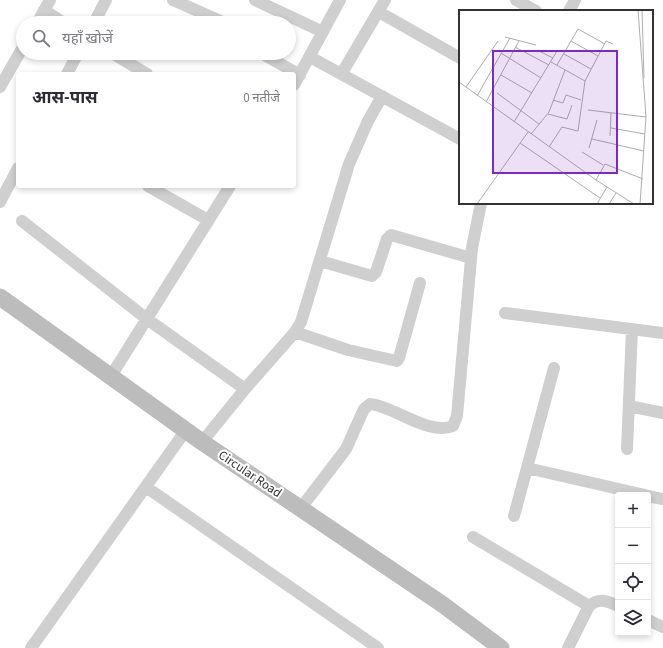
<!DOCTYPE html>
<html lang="hi">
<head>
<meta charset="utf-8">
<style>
	:root { --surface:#fff; --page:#f2f2f3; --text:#2b2b33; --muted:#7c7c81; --line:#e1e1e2 }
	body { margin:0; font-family:"Source Sans 3","Noto Sans Devanagari",sans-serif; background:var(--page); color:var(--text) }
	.controls { position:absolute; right:12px; bottom:12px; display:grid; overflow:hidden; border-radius:4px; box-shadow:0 2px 6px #0003 }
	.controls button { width:36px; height:36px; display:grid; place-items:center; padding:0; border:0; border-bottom:1px solid var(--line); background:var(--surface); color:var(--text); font:20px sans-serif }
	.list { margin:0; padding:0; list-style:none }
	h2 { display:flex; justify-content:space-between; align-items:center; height:52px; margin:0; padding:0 16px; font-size:17px }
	h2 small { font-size:13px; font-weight:400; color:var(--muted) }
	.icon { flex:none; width:22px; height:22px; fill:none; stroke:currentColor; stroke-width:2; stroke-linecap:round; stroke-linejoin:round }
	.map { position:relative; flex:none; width:663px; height:648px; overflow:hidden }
	.search { position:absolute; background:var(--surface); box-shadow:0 2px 6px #0003; left:16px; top:16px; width:280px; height:44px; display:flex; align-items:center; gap:10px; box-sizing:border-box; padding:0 14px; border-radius:22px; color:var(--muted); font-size:15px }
	.panel { position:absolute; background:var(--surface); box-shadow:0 2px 6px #0003; left:16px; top:72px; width:280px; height:116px; border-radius:4px }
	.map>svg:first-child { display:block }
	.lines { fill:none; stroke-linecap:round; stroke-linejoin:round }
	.minor { stroke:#cfcfcf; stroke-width:12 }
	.secondary { stroke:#bcbcbc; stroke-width:17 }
	.labels { text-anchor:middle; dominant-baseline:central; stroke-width:4; stroke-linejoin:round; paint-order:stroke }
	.street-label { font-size:13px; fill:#323232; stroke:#fff }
	.inset-road { fill:none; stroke:#adadad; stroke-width:1 }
	.view { fill:#7b2cbf; fill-opacity:0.15; stroke:#7b2cbf; stroke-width:2 }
	.inset-edge { fill:none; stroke:#323232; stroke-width:2 }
</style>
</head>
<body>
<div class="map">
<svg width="663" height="648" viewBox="0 0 663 648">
	<rect width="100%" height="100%" fill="#fff"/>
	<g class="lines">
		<path class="minor" d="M 173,0 L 225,23
			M 255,0 L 323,32
			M 516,0 L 536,11
			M 44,10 L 64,23
			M 569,11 L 575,0
			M 379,12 L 460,58
			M 37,23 L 50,0
			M 94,23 L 106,0
			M 112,53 L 147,74
			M 261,53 L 300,75
			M 310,57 L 460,139
			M 342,73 L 385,0
			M 67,74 L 78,53
			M 294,85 L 340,0
			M 0,87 L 23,47
			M 148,186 L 208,220
			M 0,202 L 18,168
			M 22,221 L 147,319 L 245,389
			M 320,261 L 372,276 L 376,272 L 387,239 L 391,235 L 471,258
			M 505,313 L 663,333
			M 295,332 L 348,350 L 397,361 L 399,358 L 420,283
			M 111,376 L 230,186
			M 629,406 L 663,413
			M 202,442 L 245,389 L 295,332 L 301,322 L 349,164 L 368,121 L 382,96
			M 627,449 L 632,329
			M 527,468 L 645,495
			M 146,487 L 378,648
			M 648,496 L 663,499
			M 301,508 L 346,449 L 364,409 L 370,404 C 394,406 428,436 453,426 L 457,416 L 472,248 L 481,203
			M 514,516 L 554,368
			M 473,537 L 589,606
			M 648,620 L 663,627
			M 31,648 L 186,430
			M 568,648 L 589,606 C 599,597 607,601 618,606"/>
		<path class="secondary" d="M 0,297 L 202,442 L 442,604 L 501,648"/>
	</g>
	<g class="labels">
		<g class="street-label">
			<text transform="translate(250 474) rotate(34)">Circular Road</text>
		</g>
	</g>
	<g transform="translate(459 10)">
		<rect width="194" height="194" fill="#fff"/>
		<path class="inset-road" d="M 179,0 L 187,107 L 181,194M 183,0 L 185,68M 46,27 L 77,35M 112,31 L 139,46M 56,37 L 90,55M 78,40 L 94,48M 42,43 L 82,68M 105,44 L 132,59M 92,52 L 126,71M 98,55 L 119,19 L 146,34M 42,65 L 73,83M 0,72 L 137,170 L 175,194M 7,77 L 39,31M 38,83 L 80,114M 18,86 L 51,28M 94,90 L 104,93 L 107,85 L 122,90M 27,92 L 60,31M 129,100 L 187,107M 89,104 L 108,109 L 113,95M 55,112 L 98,41M 152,118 L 186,124M 72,124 L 90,102 L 106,60M 151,126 L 152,103M 133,129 L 185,141M 61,133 L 141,188M 90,137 L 103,117 L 119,121 L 126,71 L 147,31 L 154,34M 130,138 L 138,110M 123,142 L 144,155M 137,170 L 146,154 L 184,169M 18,194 L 69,122M 138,194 L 148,177M 150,194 L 157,183"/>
		<path class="view" d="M 34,41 L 158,41 L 158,163 L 34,163 Z"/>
		<rect width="194" height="194" class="inset-edge"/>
	</g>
</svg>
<div class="controls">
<button>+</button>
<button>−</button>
<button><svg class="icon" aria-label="locate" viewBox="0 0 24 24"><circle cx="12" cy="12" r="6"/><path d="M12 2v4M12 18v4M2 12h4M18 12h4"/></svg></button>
<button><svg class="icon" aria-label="layers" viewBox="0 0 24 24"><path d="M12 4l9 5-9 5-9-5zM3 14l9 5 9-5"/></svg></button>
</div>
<div class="search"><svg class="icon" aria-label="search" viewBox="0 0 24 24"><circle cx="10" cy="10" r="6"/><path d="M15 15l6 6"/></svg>यहाँ खोजें</div>
<section class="panel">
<h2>आस-पास<small>0 नतीजे</small></h2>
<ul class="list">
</ul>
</section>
</div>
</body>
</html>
